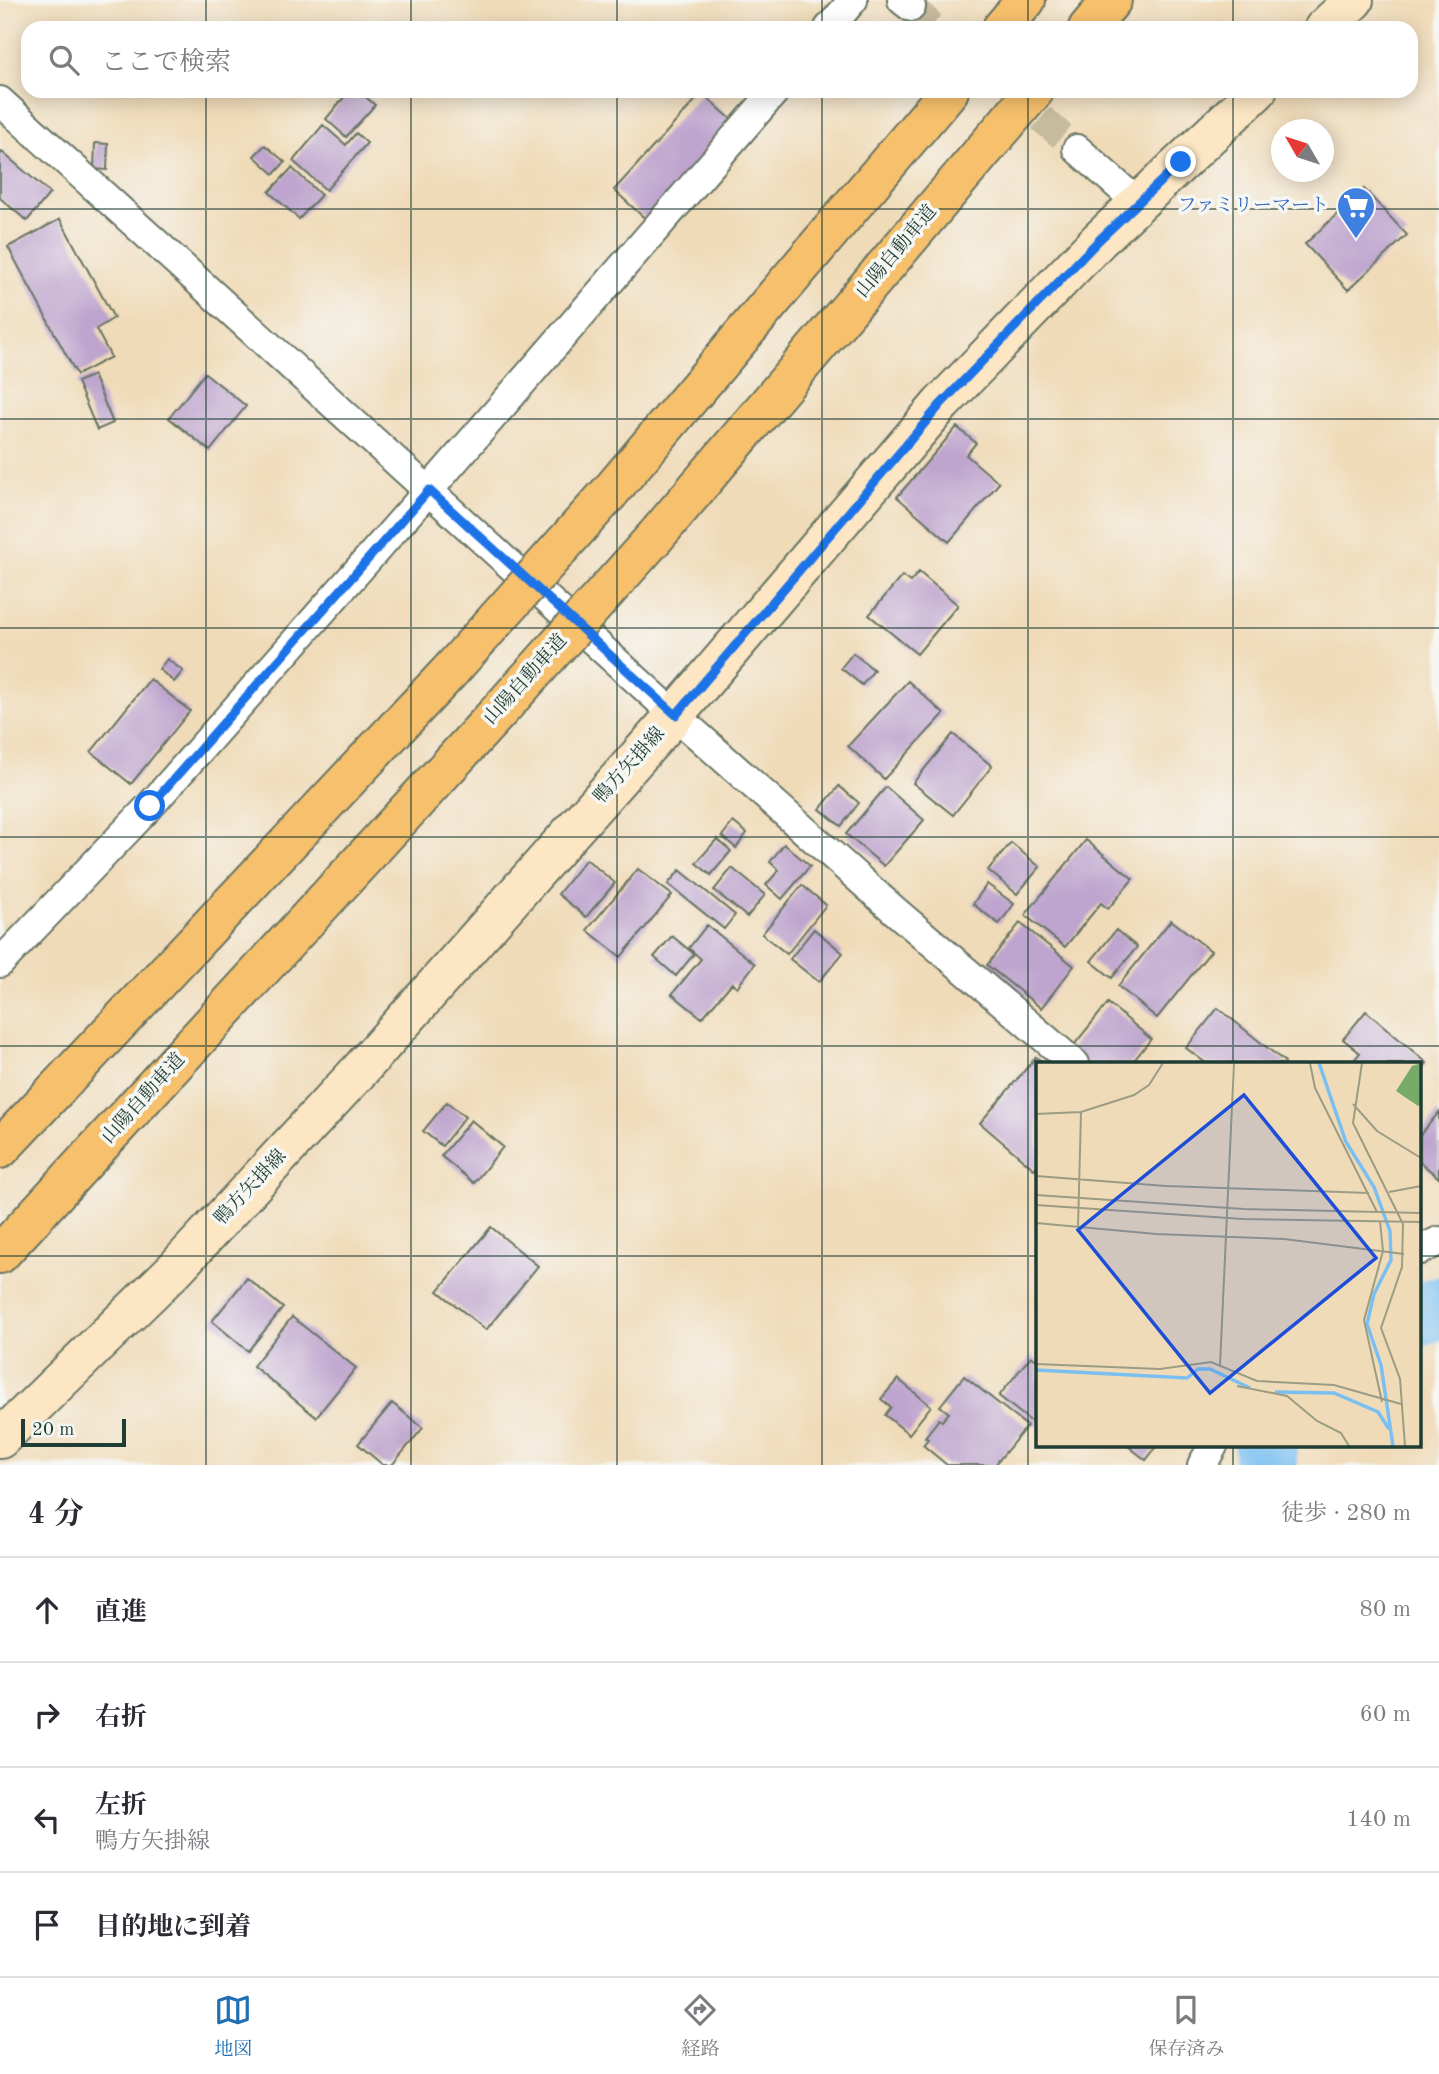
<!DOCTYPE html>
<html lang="ja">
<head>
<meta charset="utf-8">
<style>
	:root { --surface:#fff; --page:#f2f2f3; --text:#2b2b33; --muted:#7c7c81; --line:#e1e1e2; --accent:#1f6fb2 }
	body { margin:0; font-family:"Old Standard TT","Noto Serif JP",serif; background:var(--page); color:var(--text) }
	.compass { position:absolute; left:1271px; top:119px; width:63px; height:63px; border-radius:50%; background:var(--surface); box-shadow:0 4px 18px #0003; rotate:309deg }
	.scale { position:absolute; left:21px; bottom:18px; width:105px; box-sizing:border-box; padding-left:7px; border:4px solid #1f3d34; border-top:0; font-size:19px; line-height:24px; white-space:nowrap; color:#1f3d34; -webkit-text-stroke:5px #f6f6f2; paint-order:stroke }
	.stop { position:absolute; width:21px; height:21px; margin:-16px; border:5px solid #1a73e8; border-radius:50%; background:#fff }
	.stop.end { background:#1a73e8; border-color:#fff; box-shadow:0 2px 7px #0008 }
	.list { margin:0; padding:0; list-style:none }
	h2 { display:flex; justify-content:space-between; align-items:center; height:91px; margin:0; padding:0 28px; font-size:30px }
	h2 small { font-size:23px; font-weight:400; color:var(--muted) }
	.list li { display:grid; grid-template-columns:46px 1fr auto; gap:21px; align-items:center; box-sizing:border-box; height:105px; padding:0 28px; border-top:2px solid var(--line) }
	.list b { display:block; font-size:26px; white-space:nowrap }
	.list p { margin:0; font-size:23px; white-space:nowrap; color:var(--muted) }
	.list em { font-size:23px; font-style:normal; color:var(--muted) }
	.icon { flex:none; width:38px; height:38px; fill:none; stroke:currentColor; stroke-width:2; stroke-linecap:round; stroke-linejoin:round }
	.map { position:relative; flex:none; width:1439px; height:1465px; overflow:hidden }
	.search { position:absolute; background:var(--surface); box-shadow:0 4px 18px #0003; left:21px; right:21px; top:21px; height:77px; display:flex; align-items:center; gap:18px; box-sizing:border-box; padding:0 24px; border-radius:21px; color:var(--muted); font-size:26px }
	.sheet { height:511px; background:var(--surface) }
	nav { display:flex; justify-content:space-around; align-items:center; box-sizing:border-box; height:98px; border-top:2px solid var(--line); background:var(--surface); font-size:19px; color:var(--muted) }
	nav a { display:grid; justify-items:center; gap:4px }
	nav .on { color:var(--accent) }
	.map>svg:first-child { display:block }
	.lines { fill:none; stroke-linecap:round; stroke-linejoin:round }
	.river { stroke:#7abff1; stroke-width:63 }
	.building { fill:#bea4ce }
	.street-tunnel { stroke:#c6bb9e; stroke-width:28; stroke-dasharray:28 14; stroke-linecap:butt }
	.street-casing { stroke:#687463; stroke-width:32 }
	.secondary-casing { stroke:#687463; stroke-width:42 }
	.highway-casing { stroke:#687463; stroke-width:42 }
	.street { stroke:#fff; stroke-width:28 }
	.secondary { stroke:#fce6c4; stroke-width:38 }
	.highway { stroke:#f7c06c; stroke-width:38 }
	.highway-bridge-casing { stroke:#687463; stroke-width:42; stroke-linecap:butt }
	.highway-bridge { stroke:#f7c06c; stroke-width:38 }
	.route { stroke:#1a73e8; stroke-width:9 }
	.grid { fill:none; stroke:#1f3d34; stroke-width:2; stroke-opacity:0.55 }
	.labels { text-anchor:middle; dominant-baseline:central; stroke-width:7; stroke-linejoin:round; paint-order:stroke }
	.shop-label { font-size:19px; fill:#366cbe; stroke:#f6f6f2; text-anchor:end }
	.street-label { font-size:19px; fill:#1f3d34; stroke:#f6f6f2 }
	.inset-river { fill:none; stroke:#7abff1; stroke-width:3.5 }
	.inset-road { fill:none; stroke:#9c9c84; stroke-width:2 }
	.view { fill:#1d4ed8; fill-opacity:0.15; stroke:#1d4ed8; stroke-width:3.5 }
	.inset-edge { fill:none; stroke:#1f3d34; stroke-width:3.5 }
</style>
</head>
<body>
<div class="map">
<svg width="1439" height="1465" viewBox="0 0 1439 1465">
	<rect width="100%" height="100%" fill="#f6f6f2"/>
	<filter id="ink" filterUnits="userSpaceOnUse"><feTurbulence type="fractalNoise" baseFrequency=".0143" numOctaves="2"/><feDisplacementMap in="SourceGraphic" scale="14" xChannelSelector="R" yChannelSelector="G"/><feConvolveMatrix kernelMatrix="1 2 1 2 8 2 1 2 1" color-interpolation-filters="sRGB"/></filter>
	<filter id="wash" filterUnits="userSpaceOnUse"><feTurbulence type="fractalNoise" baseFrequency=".00686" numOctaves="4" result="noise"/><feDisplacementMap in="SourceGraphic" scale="28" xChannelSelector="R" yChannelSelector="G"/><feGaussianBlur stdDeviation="1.57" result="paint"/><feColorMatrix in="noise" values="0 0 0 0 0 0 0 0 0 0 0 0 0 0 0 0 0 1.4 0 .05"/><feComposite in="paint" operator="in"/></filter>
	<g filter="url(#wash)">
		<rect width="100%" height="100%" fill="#f0dbb9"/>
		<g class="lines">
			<path class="river" d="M 1420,1314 L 1439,1308
				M 1265,1446 L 1266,1465"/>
		</g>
		<g id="blocks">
			<path class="building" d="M 349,91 L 359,91 L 375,105 L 346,137 L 326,119 Z
				M 702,93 L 740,127 L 652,225 L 614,190 Z
				M 323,125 L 346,145 L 356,133 L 367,143 L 326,190 L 293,161 Z
				M 95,143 L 108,144 L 107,170 L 94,169 Z
				M 265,145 L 285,162 L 274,174 L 254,156 Z
				M 2,152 L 50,193 L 27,221 L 0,198 L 0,155 Z
				M 292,168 L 321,195 L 299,219 L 269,192 Z
				M 1364,189 L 1407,235 L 1348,290 L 1305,244 Z
				M 60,219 L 114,318 L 96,329 L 111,357 L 77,375 L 8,247 Z
				M 205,373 L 246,406 L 210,451 L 169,418 Z
				M 93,375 L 113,423 L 97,430 L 77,382 Z
				M 957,427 L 976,443 L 966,455 L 999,483 L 949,542 L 897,497 Z
				M 919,572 L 958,605 L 917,654 L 869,615 L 902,576 L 910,582 Z
				M 853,653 L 874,670 L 862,685 L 841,668 Z
				M 167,659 L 183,671 L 174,682 L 159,669 Z
				M 150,679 L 190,711 L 131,784 L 91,752 Z
				M 908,681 L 944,714 L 884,779 L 848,746 Z
				M 953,734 L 992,766 L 953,815 L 913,783 Z
				M 839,786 L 859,803 L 841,826 L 820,809 Z
				M 886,787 L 924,820 L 884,866 L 846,834 Z
				M 733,822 L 747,833 L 736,848 L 722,836 Z
				M 717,839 L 731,851 L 711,875 L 696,863 Z
				M 1086,840 L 1133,879 L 1108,909 L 1101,903 L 1065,947 L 1025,915 Z
				M 1011,843 L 1040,867 L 1017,894 L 988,870 Z
				M 784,844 L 810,866 L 782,899 L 766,885 L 779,870 L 770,862 Z
				M 586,859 L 615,883 L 586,917 L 558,894 Z
				M 732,868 L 765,895 L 747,917 L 714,890 Z
				M 638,869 L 672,895 L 621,957 L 587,930 Z
				M 680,870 L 735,915 L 724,929 L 668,884 Z
				M 987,884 L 1014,904 L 999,924 L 973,904 Z
				M 802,885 L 826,905 L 787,954 L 762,934 Z
				M 1171,920 L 1211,951 L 1157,1018 L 1118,986 Z
				M 1020,923 L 1074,966 L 1041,1008 L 987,965 Z
				M 707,925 L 755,964 L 737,987 L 732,983 L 702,1018 L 672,994 L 701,959 L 689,948 Z
				M 814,929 L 843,953 L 819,982 L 790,959 Z
				M 1116,930 L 1137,947 L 1112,978 L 1091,961 Z
				M 672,936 L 694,954 L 676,976 L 654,957 Z
				M 1108,1003 L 1151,1039 L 1131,1064 L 1086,1064 L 1069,1051 Z
				M 1218,1008 L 1285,1062 L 1284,1064 L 1207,1064 L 1186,1048 Z
				M 1366,1011 L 1427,1063 L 1420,1071 L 1420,1064 L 1351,1064 L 1360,1053 L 1343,1039 Z
				M 1036,1057 L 1045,1064 L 1038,1064 L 1038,1164 L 1034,1169 L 980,1123 Z
				M 447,1102 L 465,1117 L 442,1146 L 423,1131 Z
				M 1439,1112 L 1439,1178 L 1420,1162 L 1420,1135 Z
				M 471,1120 L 503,1147 L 474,1183 L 441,1156 Z
				M 491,1227 L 538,1266 L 486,1330 L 438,1291 Z
				M 247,1278 L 283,1308 L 248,1351 L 212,1321 Z
				M 292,1317 L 356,1368 L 316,1417 L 253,1366 Z
				M 1031,1356 L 1038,1361 L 1038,1427 L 999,1396 Z
				M 964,1376 L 1027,1426 L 995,1465 L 947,1465 L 923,1445 L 928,1439 L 925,1437 L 939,1419 L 942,1421 L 949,1413 L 940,1406 Z
				M 898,1379 L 931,1406 L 909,1434 L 885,1415 L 891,1407 L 881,1399 Z
				M 392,1403 L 423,1428 L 392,1465 L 383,1465 L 358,1444 Z
				M 1128,1446 L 1157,1446 L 1146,1460 Z"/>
		</g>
	</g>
	<g filter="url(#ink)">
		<use href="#blocks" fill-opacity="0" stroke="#687463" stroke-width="2"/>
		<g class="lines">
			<path class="street-tunnel" d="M 911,7 L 935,28
				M 1009,91 L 1077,149"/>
			<defs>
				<path id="street" d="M 902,0 L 911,7
					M 829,28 L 853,0
					M 0,101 L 675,715 L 894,910 L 1075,1064
					M 1077,149 L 1138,203
					M 0,963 L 150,806 L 429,490 L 775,91
					M 1420,1250 L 1439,1241
					M 1202,1465 L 1213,1446"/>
				<path id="secondary" d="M 1324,28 L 1354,0
					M 0,1439 L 174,1270 L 361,1069 L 675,715 L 941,404 L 1099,240 L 1257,91"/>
				<path id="highway" d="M 1002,28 L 1026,0
					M 1088,28 L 1112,0
					M 610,492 L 949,91
					M 656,536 L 1034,91
					M 0,1149 L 452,669
					M 0,1254 L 499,711"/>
			</defs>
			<use href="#street" class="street-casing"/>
			<use href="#secondary" class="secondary-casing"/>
			<use href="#highway" class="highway-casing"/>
			<use href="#street" class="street"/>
			<use href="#secondary" class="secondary"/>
			<use href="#highway" class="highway"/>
			<defs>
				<path id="highway-bridge" d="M 452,669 L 610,492
					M 499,711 L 656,536"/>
			</defs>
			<use href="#highway-bridge" class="highway-bridge-casing"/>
			<use href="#highway-bridge" class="highway-bridge"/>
		</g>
	</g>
	<g class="lines" filter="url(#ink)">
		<path class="route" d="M 150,806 L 429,490 L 676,715 L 941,404 L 1099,240 L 1181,162"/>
	</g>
	<path class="grid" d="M 206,0 L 206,28M 411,0 L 411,28M 617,0 L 617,28M 822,0 L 822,28M 1028,0 L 1028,28M 1233,0 L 1233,28M 206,91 L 206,1465M 411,91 L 411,1465M 617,91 L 617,1465M 822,91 L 822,1465M 1028,91 L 1028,1465M 1233,91 L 1233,1064M 0,209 L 1439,209M 0,419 L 1439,419M 0,628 L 1439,628M 0,837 L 1439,837M 0,1046 L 1439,1046M 0,1256 L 1038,1256M 1420,1256 L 1439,1256M 1233,1446 L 1233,1465"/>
	<defs>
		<symbol id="supermarket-pin" viewBox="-11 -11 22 30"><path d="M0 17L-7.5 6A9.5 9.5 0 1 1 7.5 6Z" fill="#3f7fe0" stroke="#f6f6f2"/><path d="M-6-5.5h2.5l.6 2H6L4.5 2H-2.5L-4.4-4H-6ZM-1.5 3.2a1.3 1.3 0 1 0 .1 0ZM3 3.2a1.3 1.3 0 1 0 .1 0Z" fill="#fff"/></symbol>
	</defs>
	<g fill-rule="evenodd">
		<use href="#supermarket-pin" x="1334" y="184" width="44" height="60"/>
	</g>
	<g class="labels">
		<g class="shop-label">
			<text x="1329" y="206">ファミリーマート</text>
		</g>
		<g class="street-label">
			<text transform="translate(897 252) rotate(-50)">山陽自動車道</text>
			<text transform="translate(526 680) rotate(-48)">山陽自動車道</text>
			<text transform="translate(630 766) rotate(-48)">鴨方矢掛線</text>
			<text transform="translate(144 1099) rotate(-48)">山陽自動車道</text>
			<text transform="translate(251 1188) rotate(-47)">鴨方矢掛線</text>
		</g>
	</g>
	<g transform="translate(1036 1062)">
		<rect width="385" height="385" fill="#f0dbb9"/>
		<path d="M 385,1 L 385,43 L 382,44 L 360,29 L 376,4 Z" fill="#78ab67"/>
		<path class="inset-river" d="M 283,1 L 310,80 L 338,125 L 354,169 L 355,198 L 338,232 L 331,262 L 345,303 L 357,384M 0,308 L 151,316 L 162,307 L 174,307 L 214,326M 239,330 L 298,331 L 342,350 L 353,367"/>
		<path class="inset-road" d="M 274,1 L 279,26 L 341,150M 326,1 L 317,61 L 367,162 L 366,205 L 345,266 L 364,317 L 369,384M 317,42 L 341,69 L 385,96M 0,52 L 45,50 L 98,33 L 113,23 L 127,1M 0,114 L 130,124 L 333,131M 353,130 L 385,124M 0,133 L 208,147 L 385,151M 0,143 L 207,157 L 385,160M 344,159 L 347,189 L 328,258 L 346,340M 0,161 L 120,172 L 248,177 L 368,192M 42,165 L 45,50M 0,302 L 124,307 L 175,300 L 221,319 L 298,323 L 365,342M 184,303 L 198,1M 201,324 L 251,334 L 281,359 L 305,371 L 313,384"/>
		<path class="view" d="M 208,33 L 340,196 L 174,331 L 42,168 Z"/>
		<rect width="385" height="385" class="inset-edge"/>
	</g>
</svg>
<svg class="compass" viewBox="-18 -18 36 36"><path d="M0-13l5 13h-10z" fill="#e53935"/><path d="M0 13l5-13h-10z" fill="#7c7c81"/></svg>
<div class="scale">20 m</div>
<div class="stop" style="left:150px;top:806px"></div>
<div class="stop end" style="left:1181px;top:162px"></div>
<div class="search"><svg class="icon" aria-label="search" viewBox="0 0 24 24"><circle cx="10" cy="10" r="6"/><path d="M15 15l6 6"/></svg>ここで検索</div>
</div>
<section class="sheet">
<h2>4 分<small>徒歩 · 280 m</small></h2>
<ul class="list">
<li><svg class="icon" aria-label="ahead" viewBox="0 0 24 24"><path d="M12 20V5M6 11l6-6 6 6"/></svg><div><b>直進</b></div><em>80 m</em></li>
<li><svg class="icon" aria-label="right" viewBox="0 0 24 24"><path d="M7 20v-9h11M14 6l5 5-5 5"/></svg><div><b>右折</b></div><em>60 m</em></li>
<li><svg class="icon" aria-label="left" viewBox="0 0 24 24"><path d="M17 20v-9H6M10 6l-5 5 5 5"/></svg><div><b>左折</b><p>鴨方矢掛線</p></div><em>140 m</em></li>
<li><svg class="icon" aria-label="arrive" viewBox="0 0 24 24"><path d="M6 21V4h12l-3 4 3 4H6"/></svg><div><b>目的地に到着</b></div></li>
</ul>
</section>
<nav>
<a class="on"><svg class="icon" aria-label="map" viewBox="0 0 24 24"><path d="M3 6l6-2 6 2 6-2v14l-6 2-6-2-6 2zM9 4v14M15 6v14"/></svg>地図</a>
<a><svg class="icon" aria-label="directions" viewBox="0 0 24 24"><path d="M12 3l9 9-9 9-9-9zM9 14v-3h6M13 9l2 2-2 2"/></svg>経路</a>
<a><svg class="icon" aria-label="saved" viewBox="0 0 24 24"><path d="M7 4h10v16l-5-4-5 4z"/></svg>保存済み</a>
</nav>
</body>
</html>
